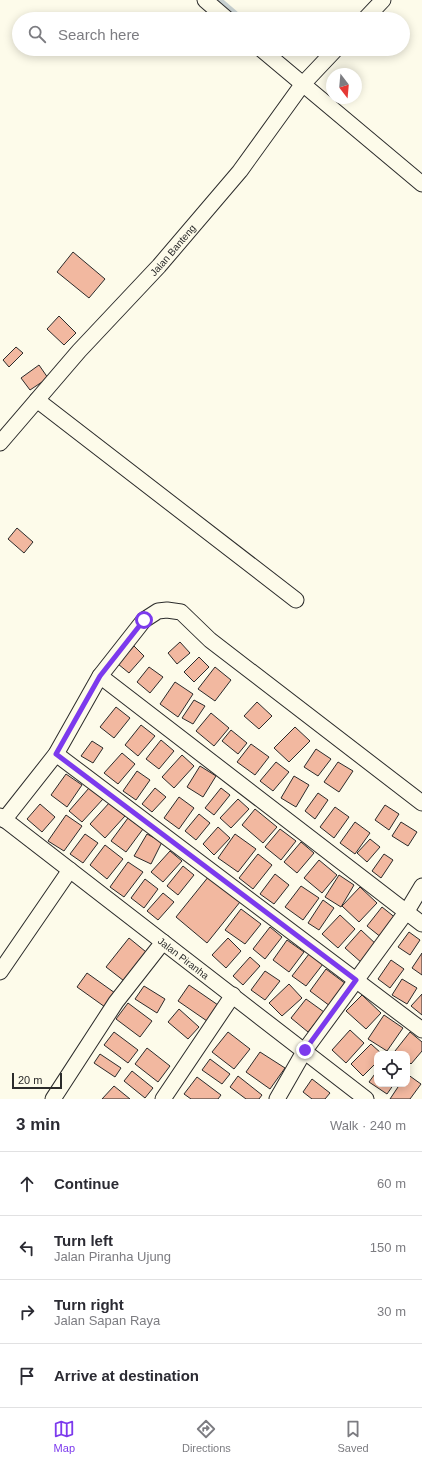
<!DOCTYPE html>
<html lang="en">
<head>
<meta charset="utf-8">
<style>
	:root { --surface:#fff; --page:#f7f7f7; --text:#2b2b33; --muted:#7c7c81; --line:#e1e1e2; --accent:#7c3aed }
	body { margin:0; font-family:Arial,sans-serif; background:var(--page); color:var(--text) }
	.controls { position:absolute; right:12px; bottom:12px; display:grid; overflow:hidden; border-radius:8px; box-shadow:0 2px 10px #0003 }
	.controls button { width:36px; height:36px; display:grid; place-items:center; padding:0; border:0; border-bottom:1px solid var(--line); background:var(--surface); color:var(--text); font:20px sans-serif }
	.compass { position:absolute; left:326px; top:68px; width:36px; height:36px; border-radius:50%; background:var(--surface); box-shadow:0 2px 10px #0003; rotate:164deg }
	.scale { position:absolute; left:12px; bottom:10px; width:50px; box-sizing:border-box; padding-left:4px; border:2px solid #2b2b2b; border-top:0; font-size:11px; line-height:14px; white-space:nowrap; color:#2b2b2b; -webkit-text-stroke:3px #fdfbea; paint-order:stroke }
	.stop { position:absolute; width:12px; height:12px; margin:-9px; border:3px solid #7c3aed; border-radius:50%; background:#fff }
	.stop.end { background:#7c3aed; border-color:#fff; box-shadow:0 1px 4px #0008 }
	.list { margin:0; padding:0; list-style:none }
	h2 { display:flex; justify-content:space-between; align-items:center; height:52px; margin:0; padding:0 16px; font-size:17px }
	h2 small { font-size:13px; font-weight:400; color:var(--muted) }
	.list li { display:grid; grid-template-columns:26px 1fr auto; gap:12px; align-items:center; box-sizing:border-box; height:64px; padding:0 16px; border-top:1px solid var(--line) }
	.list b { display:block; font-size:15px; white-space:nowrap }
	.list p { margin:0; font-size:13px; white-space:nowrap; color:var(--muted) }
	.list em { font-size:13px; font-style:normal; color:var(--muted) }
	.icon { flex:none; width:22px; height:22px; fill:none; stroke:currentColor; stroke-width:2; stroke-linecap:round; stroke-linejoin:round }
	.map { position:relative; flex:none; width:422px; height:1099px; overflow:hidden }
	.search { position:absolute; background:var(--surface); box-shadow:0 2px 10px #0003; left:12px; right:12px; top:12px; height:44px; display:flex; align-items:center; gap:10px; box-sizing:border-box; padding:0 14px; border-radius:22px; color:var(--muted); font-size:15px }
	.sheet { height:308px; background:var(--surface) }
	nav { display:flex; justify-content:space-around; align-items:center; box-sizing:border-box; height:56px; border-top:1px solid var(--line); background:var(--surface); font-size:11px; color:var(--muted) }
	nav a { display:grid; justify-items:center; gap:2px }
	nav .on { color:var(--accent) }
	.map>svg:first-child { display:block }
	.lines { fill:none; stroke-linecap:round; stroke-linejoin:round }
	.stream { stroke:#c7d0d0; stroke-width:5 }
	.building { fill:#f2b8a0; stroke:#2b2b2b }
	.minor-casing { stroke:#2b2b2b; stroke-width:17 }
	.minor { stroke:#fdfbea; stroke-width:15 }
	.route { stroke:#7c3aed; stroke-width:5 }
	.labels { text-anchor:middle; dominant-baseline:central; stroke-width:3; stroke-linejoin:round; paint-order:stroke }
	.street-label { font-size:10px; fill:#2b2b2b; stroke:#fdfbea }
</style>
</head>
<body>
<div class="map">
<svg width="422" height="1099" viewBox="0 0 422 1099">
	<rect width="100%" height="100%" fill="#fdfbea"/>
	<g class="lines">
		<path class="stream" d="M 220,0 L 242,19"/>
	</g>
	<path class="building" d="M 73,252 L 105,279 L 89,298 L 57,272 Z
		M 59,316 L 76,333 L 64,345 L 47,329 Z
		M 16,347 L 23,353 L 9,367 L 3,360 Z
		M 39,365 L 48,378 L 30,390 L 21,378 Z
		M 17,528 L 33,542 L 24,553 L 8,539 Z
		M 180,642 L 190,653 L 177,664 L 168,653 Z
		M 134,646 L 144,656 L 129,673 L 118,664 Z
		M 199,657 L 209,667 L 194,682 L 184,672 Z
		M 149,667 L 163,677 L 150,693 L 137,682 Z
		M 215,667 L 231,680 L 215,701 L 198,689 Z
		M 175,682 L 193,694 L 178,717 L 160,704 Z
		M 194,700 L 205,706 L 193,724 L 182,718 Z
		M 257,702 L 272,716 L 259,729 L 244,716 Z
		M 116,707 L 130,718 L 114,738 L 100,727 Z
		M 211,713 L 229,728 L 214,746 L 196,731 Z
		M 141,725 L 155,736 L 138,756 L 125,745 Z
		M 295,727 L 310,741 L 289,762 L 274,748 Z
		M 231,730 L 247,743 L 238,754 L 222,741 Z
		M 161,740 L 174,751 L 159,769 L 146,759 Z
		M 92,741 L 103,748 L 93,763 L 81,756 Z
		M 251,744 L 269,757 L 255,775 L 237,762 Z
		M 316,749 L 331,759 L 318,776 L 304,767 Z
		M 122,753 L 135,764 L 118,784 L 104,773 Z
		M 182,755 L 194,766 L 174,788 L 162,777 Z
		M 276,762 L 289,772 L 273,791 L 260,781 Z
		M 338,762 L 353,771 L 339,792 L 324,782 Z
		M 200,766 L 216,776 L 203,797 L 187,787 Z
		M 137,771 L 150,780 L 136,800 L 123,791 Z
		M 66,774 L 82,785 L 67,807 L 51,795 Z
		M 294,776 L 309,785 L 296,807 L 281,798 Z
		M 89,788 L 103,799 L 82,822 L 69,811 Z
		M 155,788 L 166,797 L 152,812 L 142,804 Z
		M 221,788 L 230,795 L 214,815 L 205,808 Z
		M 318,793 L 328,800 L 315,819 L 305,811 Z
		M 179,797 L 194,808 L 179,829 L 164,818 Z
		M 238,799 L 249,809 L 231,828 L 220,818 Z
		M 110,802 L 125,816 L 105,838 L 90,824 Z
		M 40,804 L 55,817 L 42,832 L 27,819 Z
		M 385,805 L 399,814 L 389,830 L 375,820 Z
		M 335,807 L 349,817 L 334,838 L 320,827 Z
		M 255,809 L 277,827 L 263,843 L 242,825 Z
		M 199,814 L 210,823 L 196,840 L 185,831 Z
		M 66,815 L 82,826 L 64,851 L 48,841 Z
		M 128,818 L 143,829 L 126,852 L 111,841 Z
		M 355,822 L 370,833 L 355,854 L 340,843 Z
		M 401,822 L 417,832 L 408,846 L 392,836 Z
		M 218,827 L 230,838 L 214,855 L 203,844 Z
		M 280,829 L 296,841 L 281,860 L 265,847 Z
		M 85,834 L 98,843 L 83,863 L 70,854 Z
		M 147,834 L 162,842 L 151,864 L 134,856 Z
		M 235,834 L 256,849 L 238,872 L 218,858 Z
		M 370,839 L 380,847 L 367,862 L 357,853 Z
		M 301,842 L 314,853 L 297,873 L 284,862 Z
		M 105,845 L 123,859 L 107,879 L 90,865 Z
		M 170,851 L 182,861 L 163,882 L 151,872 Z
		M 258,854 L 272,865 L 253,889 L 239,878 Z
		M 384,854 L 393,860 L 381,878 L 372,871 Z
		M 319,860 L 337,875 L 322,893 L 304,878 Z
		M 128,862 L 143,872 L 124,897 L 110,887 Z
		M 183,866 L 194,875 L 178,895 L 167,886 Z
		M 275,874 L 289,885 L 274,904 L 260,894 Z
		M 339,875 L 354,885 L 341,907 L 325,897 Z
		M 209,876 L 240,902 L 207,943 L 176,917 Z
		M 145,879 L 158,889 L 144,908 L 131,898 Z
		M 301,886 L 319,898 L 303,920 L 285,907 Z
		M 360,887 L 377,903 L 359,922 L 342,906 Z
		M 163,893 L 174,902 L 158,920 L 147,911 Z
		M 323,900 L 334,908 L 319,930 L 308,923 Z
		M 382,907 L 397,919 L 382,938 L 367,926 Z
		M 241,909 L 261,924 L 245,944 L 225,930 Z
		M 340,915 L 355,929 L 338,948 L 322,934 Z
		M 270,927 L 282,937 L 265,959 L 253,949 Z
		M 361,930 L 378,946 L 362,963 L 345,948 Z
		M 409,932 L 420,940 L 410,955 L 398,947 Z
		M 129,938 L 151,956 L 128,984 L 106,967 Z
		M 228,938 L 241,951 L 226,968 L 212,955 Z
		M 287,940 L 304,952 L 289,972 L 273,960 Z
		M 422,953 L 422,975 L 412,968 Z
		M 309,954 L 323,964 L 306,986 L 292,976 Z
		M 250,957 L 260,966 L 243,985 L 233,976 Z
		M 391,960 L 404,969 L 390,988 L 378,979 Z
		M 326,969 L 346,984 L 330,1006 L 310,991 Z
		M 265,971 L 280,981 L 265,1000 L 251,990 Z
		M 87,973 L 115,993 L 105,1007 L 77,987 Z
		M 402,979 L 417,988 L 407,1004 L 392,995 Z
		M 289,984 L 302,998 L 282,1016 L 269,1003 Z
		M 189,985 L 218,1005 L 207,1021 L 178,1001 Z
		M 144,986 L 165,999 L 157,1013 L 135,999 Z
		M 422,994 L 422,1015 L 411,1006 Z
		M 362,995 L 381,1013 L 366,1029 L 346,1011 Z
		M 306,999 L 324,1012 L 308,1032 L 291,1018 Z
		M 128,1003 L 152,1021 L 140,1037 L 116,1019 Z
		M 179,1009 L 199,1027 L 188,1039 L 168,1022 Z
		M 384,1015 L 403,1028 L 387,1051 L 368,1039 Z
		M 350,1030 L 364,1043 L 346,1063 L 332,1050 Z
		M 114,1032 L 138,1050 L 128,1063 L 104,1045 Z
		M 228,1032 L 250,1049 L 234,1069 L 212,1052 Z
		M 410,1032 L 422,1042 L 422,1051 L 411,1064 L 407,1060 L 407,1054 L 399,1054 L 395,1051 Z
		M 371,1044 L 382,1054 L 377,1054 L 377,1062 L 363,1076 L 351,1064 Z
		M 147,1048 L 170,1066 L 158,1082 L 135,1064 Z
		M 260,1052 L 285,1068 L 270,1089 L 246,1072 Z
		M 100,1054 L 121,1068 L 115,1077 L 94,1063 Z
		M 210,1059 L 230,1074 L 222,1084 L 202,1070 Z
		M 132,1071 L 153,1088 L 145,1098 L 124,1081 Z
		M 377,1071 L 377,1084 L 394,1084 L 387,1094 L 369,1082 Z
		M 407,1074 L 421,1084 L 410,1099 L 390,1099 L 400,1084 L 407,1084 Z
		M 238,1076 L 262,1095 L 259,1099 L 246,1099 L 230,1087 Z
		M 197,1077 L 221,1095 L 218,1099 L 191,1099 L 184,1094 Z
		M 312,1079 L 330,1093 L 325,1099 L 312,1099 L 303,1092 Z
		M 114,1086 L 130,1099 L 102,1099 Z"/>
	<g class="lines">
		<defs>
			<g id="minor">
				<path d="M 205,0 L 227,19"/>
				<path d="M 365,19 L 383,0"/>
				<path d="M 261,49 L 422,184"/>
				<path d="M 37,400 L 296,600"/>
				<path id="s1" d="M 0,443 L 79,351 L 159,266 L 240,171 L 302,85 L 336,49"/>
				<path d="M 100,676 L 422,924"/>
				<path d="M 56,754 L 422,1030"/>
				<path id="s2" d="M 0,816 L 366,1099"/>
				<path d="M 4,820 L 56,754 L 100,676 L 144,620 L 158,611 L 167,610 L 181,612 L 210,640 L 422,803"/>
				<path d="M 0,972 L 70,870"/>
				<path d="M 53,1099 L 116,1002 L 163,942"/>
				<path d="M 163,1099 L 233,995"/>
				<path d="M 277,1099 L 305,1050 L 407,911 L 422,886"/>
			</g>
		</defs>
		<use href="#minor" class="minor-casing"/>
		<use href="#minor" class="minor"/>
	</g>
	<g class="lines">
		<path class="route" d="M 144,620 L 100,676 L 56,754 L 356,980 L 305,1050"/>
	</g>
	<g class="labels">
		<g class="street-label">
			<text stroke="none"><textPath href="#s1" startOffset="259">Jalan Banteng</textPath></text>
			<text stroke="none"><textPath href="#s2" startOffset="232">Jalan Piranha</textPath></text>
		</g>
	</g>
</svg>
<div class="controls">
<button><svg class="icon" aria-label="locate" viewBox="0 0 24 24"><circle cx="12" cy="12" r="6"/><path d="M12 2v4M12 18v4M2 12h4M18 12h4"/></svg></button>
</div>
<svg class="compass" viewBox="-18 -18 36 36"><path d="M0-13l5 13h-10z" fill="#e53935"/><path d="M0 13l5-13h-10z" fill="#7c7c81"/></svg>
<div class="scale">20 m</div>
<div class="stop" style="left:144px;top:620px"></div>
<div class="stop end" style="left:305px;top:1050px"></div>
<div class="search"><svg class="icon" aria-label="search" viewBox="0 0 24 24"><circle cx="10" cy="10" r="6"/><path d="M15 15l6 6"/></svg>Search here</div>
</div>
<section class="sheet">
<h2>3 min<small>Walk · 240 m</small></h2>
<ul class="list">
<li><svg class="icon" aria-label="ahead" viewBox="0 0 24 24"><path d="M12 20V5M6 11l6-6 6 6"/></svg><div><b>Continue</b></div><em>60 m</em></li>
<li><svg class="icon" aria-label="left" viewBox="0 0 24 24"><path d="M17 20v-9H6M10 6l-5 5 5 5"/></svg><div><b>Turn left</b><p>Jalan Piranha Ujung</p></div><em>150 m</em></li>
<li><svg class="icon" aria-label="right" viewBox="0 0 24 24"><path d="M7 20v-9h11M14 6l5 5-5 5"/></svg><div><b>Turn right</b><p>Jalan Sapan Raya</p></div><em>30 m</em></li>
<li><svg class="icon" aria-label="arrive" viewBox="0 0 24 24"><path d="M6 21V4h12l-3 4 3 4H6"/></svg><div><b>Arrive at destination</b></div></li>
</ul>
</section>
<nav>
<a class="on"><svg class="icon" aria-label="map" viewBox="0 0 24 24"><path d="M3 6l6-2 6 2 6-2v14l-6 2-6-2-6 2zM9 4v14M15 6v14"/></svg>Map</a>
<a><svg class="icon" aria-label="directions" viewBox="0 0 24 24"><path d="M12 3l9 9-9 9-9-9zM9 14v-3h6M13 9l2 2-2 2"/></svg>Directions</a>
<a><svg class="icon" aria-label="saved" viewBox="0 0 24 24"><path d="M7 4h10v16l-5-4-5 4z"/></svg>Saved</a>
</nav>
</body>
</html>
